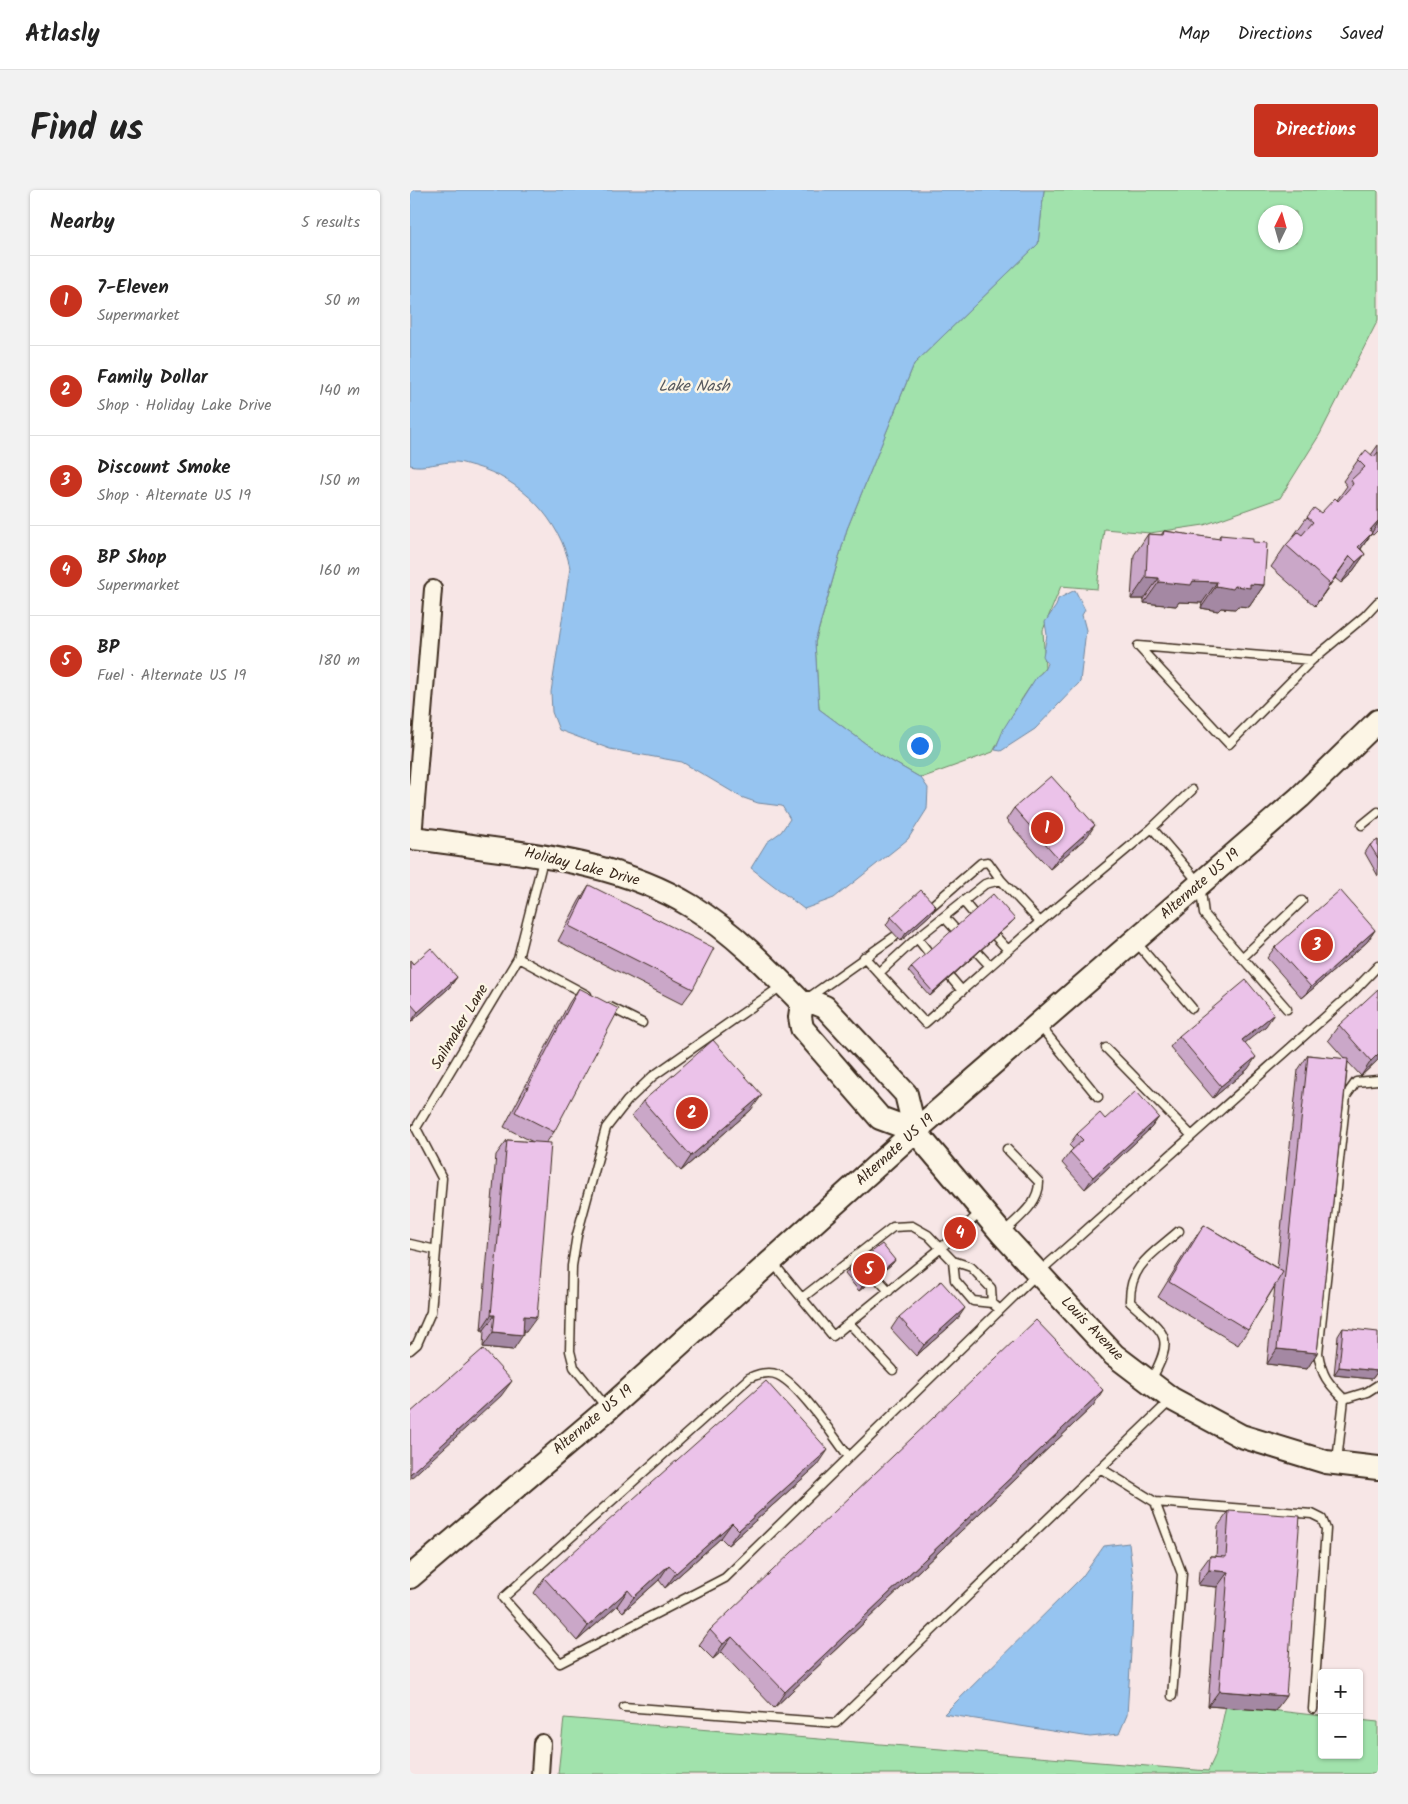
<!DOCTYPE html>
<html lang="en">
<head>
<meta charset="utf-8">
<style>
	:root { --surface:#fff; --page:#f2f2f2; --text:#222; --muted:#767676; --line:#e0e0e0; --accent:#c8321e }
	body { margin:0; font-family:Kalam,sans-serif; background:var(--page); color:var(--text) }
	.controls { position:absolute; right:15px; bottom:15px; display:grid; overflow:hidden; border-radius:5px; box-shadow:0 1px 4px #0004 }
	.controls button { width:45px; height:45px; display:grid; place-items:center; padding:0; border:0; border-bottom:1px solid var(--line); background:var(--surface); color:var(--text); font:25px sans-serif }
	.compass { position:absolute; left:848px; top:15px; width:45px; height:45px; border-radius:50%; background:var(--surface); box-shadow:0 1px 4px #0004; rotate:5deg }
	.you { position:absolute; left:509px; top:555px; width:18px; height:18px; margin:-12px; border:4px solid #fff; border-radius:50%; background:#1a73e8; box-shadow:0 0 0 8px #1a73e833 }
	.badge { display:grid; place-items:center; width:32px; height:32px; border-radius:50%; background:var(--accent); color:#fff; font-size:16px; font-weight:700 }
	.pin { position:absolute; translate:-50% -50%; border:2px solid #fff; box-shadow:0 1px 5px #0006 }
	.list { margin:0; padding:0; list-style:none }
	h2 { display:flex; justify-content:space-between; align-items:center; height:65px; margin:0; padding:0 20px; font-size:21px }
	h2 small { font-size:16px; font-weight:400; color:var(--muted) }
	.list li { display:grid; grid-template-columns:32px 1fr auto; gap:15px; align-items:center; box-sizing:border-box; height:90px; padding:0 20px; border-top:1px solid var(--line) }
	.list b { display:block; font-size:19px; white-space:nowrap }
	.list p { margin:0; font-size:16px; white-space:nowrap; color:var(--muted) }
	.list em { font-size:16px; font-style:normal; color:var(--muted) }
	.map { position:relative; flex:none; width:968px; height:1584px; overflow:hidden; border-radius:5px }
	header { display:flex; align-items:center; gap:30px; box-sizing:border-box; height:70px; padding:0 25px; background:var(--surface); border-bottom:1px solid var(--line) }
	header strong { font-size:24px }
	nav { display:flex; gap:28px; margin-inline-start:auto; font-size:18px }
	.intro { display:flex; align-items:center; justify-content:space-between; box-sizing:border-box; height:120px; padding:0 30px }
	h1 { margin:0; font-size:35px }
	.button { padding:12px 22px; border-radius:5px; background:var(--accent); color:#fff; font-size:18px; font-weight:700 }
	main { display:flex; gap:30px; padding:0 30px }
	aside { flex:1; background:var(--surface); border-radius:5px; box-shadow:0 1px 4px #0004 }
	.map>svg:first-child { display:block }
	.green { fill:#a1e2ac; stroke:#6e8665; fill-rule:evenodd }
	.water { fill:#96c4f0; stroke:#72869c }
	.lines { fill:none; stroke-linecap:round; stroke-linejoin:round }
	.lane-casing { stroke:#3b2a1e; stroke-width:11 }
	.street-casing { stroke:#3b2a1e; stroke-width:20 }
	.secondary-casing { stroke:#3b2a1e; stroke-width:26 }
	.lane { stroke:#fcf5e5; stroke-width:8 }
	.street { stroke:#fcf5e5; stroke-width:16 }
	.secondary { stroke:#fcf5e5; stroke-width:22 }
	.wall { fill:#caa7c8; stroke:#3b2a1e }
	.shaded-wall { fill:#a488a3; stroke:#3b2a1e }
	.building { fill:#ebc2e9; stroke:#3b2a1e }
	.labels { text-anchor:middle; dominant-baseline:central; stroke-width:5; stroke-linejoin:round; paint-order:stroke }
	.street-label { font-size:15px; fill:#3b2a1e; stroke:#fcf5e5 }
	.water-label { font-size:16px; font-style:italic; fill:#56585d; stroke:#fcf5e5 }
</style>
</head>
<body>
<header>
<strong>Atlasly</strong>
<nav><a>Map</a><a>Directions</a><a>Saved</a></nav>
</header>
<div class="intro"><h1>Find us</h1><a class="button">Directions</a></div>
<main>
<aside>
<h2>Nearby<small>5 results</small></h2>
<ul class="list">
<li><span class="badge">1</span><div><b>7-Eleven</b><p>Supermarket</p></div><em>50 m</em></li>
<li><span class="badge">2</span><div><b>Family Dollar</b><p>Shop · Holiday Lake Drive</p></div><em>140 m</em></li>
<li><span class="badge">3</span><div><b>Discount Smoke</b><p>Shop · Alternate US 19</p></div><em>150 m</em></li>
<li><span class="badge">4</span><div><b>BP Shop</b><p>Supermarket</p></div><em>160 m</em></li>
<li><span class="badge">5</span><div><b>BP</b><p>Fuel · Alternate US 19</p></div><em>180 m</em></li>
</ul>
</aside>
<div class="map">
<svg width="968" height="1584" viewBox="0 0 968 1584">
	<rect width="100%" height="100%" fill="#f7e6e6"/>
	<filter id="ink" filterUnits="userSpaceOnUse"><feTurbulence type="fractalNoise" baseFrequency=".02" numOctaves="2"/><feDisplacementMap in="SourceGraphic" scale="10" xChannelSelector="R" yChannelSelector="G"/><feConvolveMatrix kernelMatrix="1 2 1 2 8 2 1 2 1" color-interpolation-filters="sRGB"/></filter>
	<g filter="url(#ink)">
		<path class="green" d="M 634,0 L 968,0 L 968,130 L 910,244 L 870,308 L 794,335 L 740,343 L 694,339 L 687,399 L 651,396 L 633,440 L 635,478 C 613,502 598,533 583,562 L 511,588 L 471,565 L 409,519 L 405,453 L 437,339 L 504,174 L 628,54 ZM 856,22 L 886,22 L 886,52 L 856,52 Z
			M 816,1515 L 912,1526 L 912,1565 L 949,1565 L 949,1530 L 968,1532 L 968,1584 L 148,1584 L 154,1528 L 798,1581 L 805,1566 Z"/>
		<path class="water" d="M 0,0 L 634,0 L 628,54 L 504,174 L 437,339 L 405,452 L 409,519 L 471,565 L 511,588 L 518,598 L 517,619 L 498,649 L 492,654 L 424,708 L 394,719 L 341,678 L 357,652 L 371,642 L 380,629 L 372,616 L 348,613 L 331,607 L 272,572 L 200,559 L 149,540 L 142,522 L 141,502 L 160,378 C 151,330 111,289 64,276 C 59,275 52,272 46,272 C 32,271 13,279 0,275 Z
			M 665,400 L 675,420 L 672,425 L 676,440 L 670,492 L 625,539 L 591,561 L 585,560 L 594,538 L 627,486 C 633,482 635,480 637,473 L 633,466 L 637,445 L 635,432 L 646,416 L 648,409 Z
			M 719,1353 L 724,1396 L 722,1446 L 717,1525 L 709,1544 L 680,1547 L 534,1524 L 672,1387 L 694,1356 Z"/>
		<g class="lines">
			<defs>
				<path id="lane" d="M 902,470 L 728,456 L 819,554 L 902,470 L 955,426 L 968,412
					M 952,635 L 968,622
					M 742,638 L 782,600
					M 553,711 L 563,723
					M 517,720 L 571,673 L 578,672 L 591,690
					M 534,727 L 545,739
					M 586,747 L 598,760
					M 507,748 L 519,763
					M 726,752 L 782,818
					M 568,763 L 580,776
					M 454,767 L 515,833 L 630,732
					M 108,768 L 177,805
					M 832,768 L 892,711
					M 469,783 L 507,748 L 575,694 L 591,690 L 630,732 L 742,638 L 790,694 L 794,724 L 877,819
					M 541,788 L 552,801
					M 398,808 L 484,747
					M 200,817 L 232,833
					M 630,836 L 688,907
					M 696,858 L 781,945
					M 594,1042 C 608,1028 629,1014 629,992 L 597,959
					M 0,1054 L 26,1060
					M 543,1071 L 545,1090 L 563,1111 L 582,1113
					M 363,1073 L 423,1146 L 531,1058 L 571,1022
					M 466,1087 L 479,1101
					M 392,1108 L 483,1037 L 502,1036 L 518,1045 L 543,1071 L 561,1077 L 581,1098 L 582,1113 L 590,1120
					M 439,1133 L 483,1180
					M 0,1160 L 7,1154 L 21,1122 L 32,988 L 6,938 L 108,768 L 133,670
					M 741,1190 C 766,1145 755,1144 720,1112 C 719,1075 744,1063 769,1041
					M 934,1209 C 917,1192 912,1186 908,1163 L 936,906 L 946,892 L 968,890
					M 934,1209 L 957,1202 L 968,1195
					M 196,1217 L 164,1177 L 160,1161 L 162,1076 L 167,1045 L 196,938 L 217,911 L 243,886 L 373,795
					M 439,1267 C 423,1246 390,1195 368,1185 C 359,1181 348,1184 339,1188 L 93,1408 L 150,1473 L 315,1388 L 628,1083 L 942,803 L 968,776
					M 927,1271 L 934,1209
					M 690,1278 L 745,1312 L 772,1384 L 762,1506
					M 745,1312 L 902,1324 L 912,1329 L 916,1339 L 903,1519
					M 214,1517 L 426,1533 L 761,1210"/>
				<path id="street" d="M 3,648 L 23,399
					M 130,1584 L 132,1553"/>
				<path id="secondary" d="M 0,648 C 25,650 50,654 75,658 C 146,667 219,678 281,716 C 323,742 358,778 392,813 L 405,813 L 415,817 L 496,904 L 505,941 L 592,1044 L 704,1165 L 762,1209 L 831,1246 L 916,1272 L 968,1278
					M 392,813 L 390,827 L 392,838 L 470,928 L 505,941
					M 0,1387 L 198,1219 L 505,941 L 890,607 L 968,531"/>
			</defs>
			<use href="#lane" class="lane-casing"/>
			<use href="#street" class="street-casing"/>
			<use href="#secondary" class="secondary-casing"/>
			<use href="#lane" class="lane"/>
			<use href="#street" class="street"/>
			<use href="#secondary" class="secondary"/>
		</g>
		<path class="wall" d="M 968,255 L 968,340 L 963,345 L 961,344 L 951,359 L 955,364 L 940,385 L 931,393 L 925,388 L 905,416 L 861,377 L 876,355 L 882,349 L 882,348 L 897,327 L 911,323 L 927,310 L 937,296 L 933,291 L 948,270 L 961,265 Z
			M 754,341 L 808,349 L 810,345 L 843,352 L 854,395 L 839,417 L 828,416 L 825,419 L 811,418 L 808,421 L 791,418 L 792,413 L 769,412 L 766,416 L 734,413 L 734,409 L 721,409 L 724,365 L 738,344 L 751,345 Z
			M 604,618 L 677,647 L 640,679 L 596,630 Z
			M 968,650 L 968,686 L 955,663 L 960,655 Z
			M 179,695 L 283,799 L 272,814 L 148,751 L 169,711 Z
			M 526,716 L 521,724 L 491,751 L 476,735 L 481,727 Z
			M 602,732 L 520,806 L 498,781 L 501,777 Z
			M 965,740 L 957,752 L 892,808 L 857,768 L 865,757 Z
			M 0,770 L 3,774 L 47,787 L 39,798 L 0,833 Z
			M 169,798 L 144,942 L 136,953 L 116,1142 L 113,1142 L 103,1160 L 73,1157 L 74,1140 L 71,1140 L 86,965 L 97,950 L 123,952 L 94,937 L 159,813 Z
			M 929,835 L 968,870 L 951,886 L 938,872 L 907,1163 L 897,1179 L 857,1174 L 865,1096 L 838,1140 L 828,1155 L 748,1107 L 783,1050 L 794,1035 L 867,1078 L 888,880 L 898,865 L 935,869 L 918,850 Z
			M 856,836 L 834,853 L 838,879 L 803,908 L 760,857 L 769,846 Z
			M 233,911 L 341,920 L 271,981 L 222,926 Z
			M 749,927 L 741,938 L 675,999 L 652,973 L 660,962 L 663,959 L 659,955 L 667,944 L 695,929 Z
			M 485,1070 L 482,1074 L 449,1101 L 435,1084 L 438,1080 Z
			M 489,1127 L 547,1130 L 506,1166 L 481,1139 Z
			M 933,1138 L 968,1181 L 962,1189 L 924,1185 L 928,1146 Z
			M 683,1216 L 364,1518 L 311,1462 L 303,1469 L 289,1455 L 300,1440 Z
			M 408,1275 L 318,1355 L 311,1348 L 255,1398 L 249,1390 L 213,1422 L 207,1416 L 167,1451 L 124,1403 L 134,1388 Z
			M 819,1321 L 865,1521 L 798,1516 L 807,1397 L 788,1395 L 789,1381 L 800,1366 L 806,1366 L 808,1336 Z"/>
		<path class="shaded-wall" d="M 968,331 L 968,333 L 961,344 L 962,343 L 947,364 L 941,367 L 960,340 Z
			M 955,364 L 940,385 L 931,393 L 946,372 Z
			M 940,366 L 925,388 L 905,416 L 920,394 Z
			M 736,387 L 749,388 L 734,409 L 721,409 Z
			M 783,391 L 807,392 L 792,413 L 769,412 L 766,416 L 734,413 L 749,392 Z
			M 840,394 L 854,395 L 839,417 L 828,416 L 825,419 L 811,418 L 808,421 L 791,418 L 806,396 L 825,396 Z
			M 685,635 L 677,647 L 640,679 L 648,668 Z
			M 526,716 L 521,724 L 491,751 L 496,743 Z
			M 605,729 L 602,732 L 520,806 L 523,802 Z
			M 965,740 L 957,752 L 892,808 L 901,797 Z
			M 47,787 L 39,798 L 0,833 L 8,822 Z
			M 864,824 L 856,836 L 824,862 L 832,850 Z
			M 968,864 L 968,870 L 951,886 L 961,871 Z
			M 846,867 L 838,879 L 803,908 L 811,896 Z
			M 352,905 L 341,920 L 271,981 L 281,966 Z
			M 749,927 L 741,938 L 675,999 L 683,987 Z
			M 485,1070 L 482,1074 L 449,1101 L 452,1097 Z
			M 555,1118 L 547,1130 L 506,1166 L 514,1155 Z
			M 81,1125 L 85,1125 L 74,1140 L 71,1140 Z
			M 114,1126 L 127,1127 L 116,1142 L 104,1141 Z
			M 83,1142 L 113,1145 L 103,1160 L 73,1157 Z
			M 867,1159 L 907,1163 L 897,1179 L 857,1174 Z
			M 929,1177 L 968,1181 L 962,1189 L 924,1185 Z
			M 102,1191 L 91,1206 L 0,1289 L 0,1284 Z
			M 693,1200 L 683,1216 L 364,1518 L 375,1502 Z
			M 418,1260 L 408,1275 L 318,1355 L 329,1340 Z
			M 322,1333 L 311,1348 L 255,1398 L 266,1383 Z
			M 259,1375 L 249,1390 L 213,1422 L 224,1407 Z
			M 799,1380 L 818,1382 L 807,1397 L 788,1395 Z
			M 218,1400 L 207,1416 L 167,1451 L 178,1436 Z
			M 322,1447 L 311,1462 L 303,1469 L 313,1454 Z
			M 809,1501 L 876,1506 L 865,1521 L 798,1516 Z"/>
		<path class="building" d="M 956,260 L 964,267 L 968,262 L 968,331 L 960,340 L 962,343 L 948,357 L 955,364 L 946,372 L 940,366 L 920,394 L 876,355 L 888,342 L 892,345 L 903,332 L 897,327 L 904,318 L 911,323 L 925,308 L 928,311 L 943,294 L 941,290 L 955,277 L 948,270 Z
			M 754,341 L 810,349 L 810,345 L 843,348 L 843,352 L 857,353 L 854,395 L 840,394 L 840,398 L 825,396 L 823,399 L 806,396 L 807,392 L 783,391 L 781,395 L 749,392 L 749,388 L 736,387 L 738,344 L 753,345 Z
			M 641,586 L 685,635 L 648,668 L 604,618 Z
			M 968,650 L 968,668 L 960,655 Z
			M 179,695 L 304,758 L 283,799 L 159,736 Z
			M 511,700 L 526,716 L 496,743 L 481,727 Z
			M 930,700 L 965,740 L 901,797 L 865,757 Z
			M 583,704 L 605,729 L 523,802 L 501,777 Z
			M 21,758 L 47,787 L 8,822 L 0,813 L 0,770 L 3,774 Z
			M 836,790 L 864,824 L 832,850 L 846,867 L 811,896 L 769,846 Z
			M 169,798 L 209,819 L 144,942 L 105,922 Z
			M 968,799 L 968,864 L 961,871 L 929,835 Z
			M 303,850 L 352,905 L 281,966 L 233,911 Z
			M 898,865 L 938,869 L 907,1163 L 867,1159 Z
			M 726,901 L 749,927 L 683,987 L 660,962 L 673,950 L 667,944 L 690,923 L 695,929 Z
			M 97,950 L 141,953 L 127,1127 L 114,1126 L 113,1145 L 83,1142 L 85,1125 L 81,1125 Z
			M 794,1035 L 873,1082 L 838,1140 L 759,1092 Z
			M 472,1054 L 485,1070 L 452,1097 L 438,1080 Z
			M 531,1091 L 555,1118 L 514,1155 L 489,1127 Z
			M 626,1130 L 693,1200 L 375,1502 L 322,1447 L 313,1454 L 300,1440 Z
			M 933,1138 L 968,1142 L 968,1181 L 929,1177 Z
			M 73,1159 L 102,1191 L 0,1284 L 0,1223 Z
			M 356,1191 L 418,1260 L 329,1340 L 322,1333 L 266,1383 L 259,1375 L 224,1407 L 218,1400 L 178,1436 L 134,1388 Z
			M 819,1321 L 890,1326 L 876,1506 L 809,1501 L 818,1382 L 799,1380 L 800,1366 L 816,1367 Z"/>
	</g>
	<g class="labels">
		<g class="street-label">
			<text transform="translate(172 677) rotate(14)">Holiday Lake Drive</text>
			<text transform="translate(790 694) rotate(-41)">Alternate US 19</text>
			<text transform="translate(50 837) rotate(-59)">Sailmaker Lane</text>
			<text transform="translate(485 960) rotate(-42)">Alternate US 19</text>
			<text transform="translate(682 1139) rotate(46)">Louis Avenue</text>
			<text transform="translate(183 1230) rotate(-40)">Alternate US 19</text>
		</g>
		<g class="water-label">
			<text x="284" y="196">Lake Nash</text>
		</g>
	</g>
</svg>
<div class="controls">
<button>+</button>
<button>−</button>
</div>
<svg class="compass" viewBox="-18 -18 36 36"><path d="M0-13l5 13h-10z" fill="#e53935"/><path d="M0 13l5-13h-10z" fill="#767676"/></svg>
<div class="you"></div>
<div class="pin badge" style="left:637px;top:638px">1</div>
<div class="pin badge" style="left:282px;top:923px">2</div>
<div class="pin badge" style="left:907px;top:755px">3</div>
<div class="pin badge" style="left:550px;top:1043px">4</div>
<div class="pin badge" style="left:459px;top:1079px">5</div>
</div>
</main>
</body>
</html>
